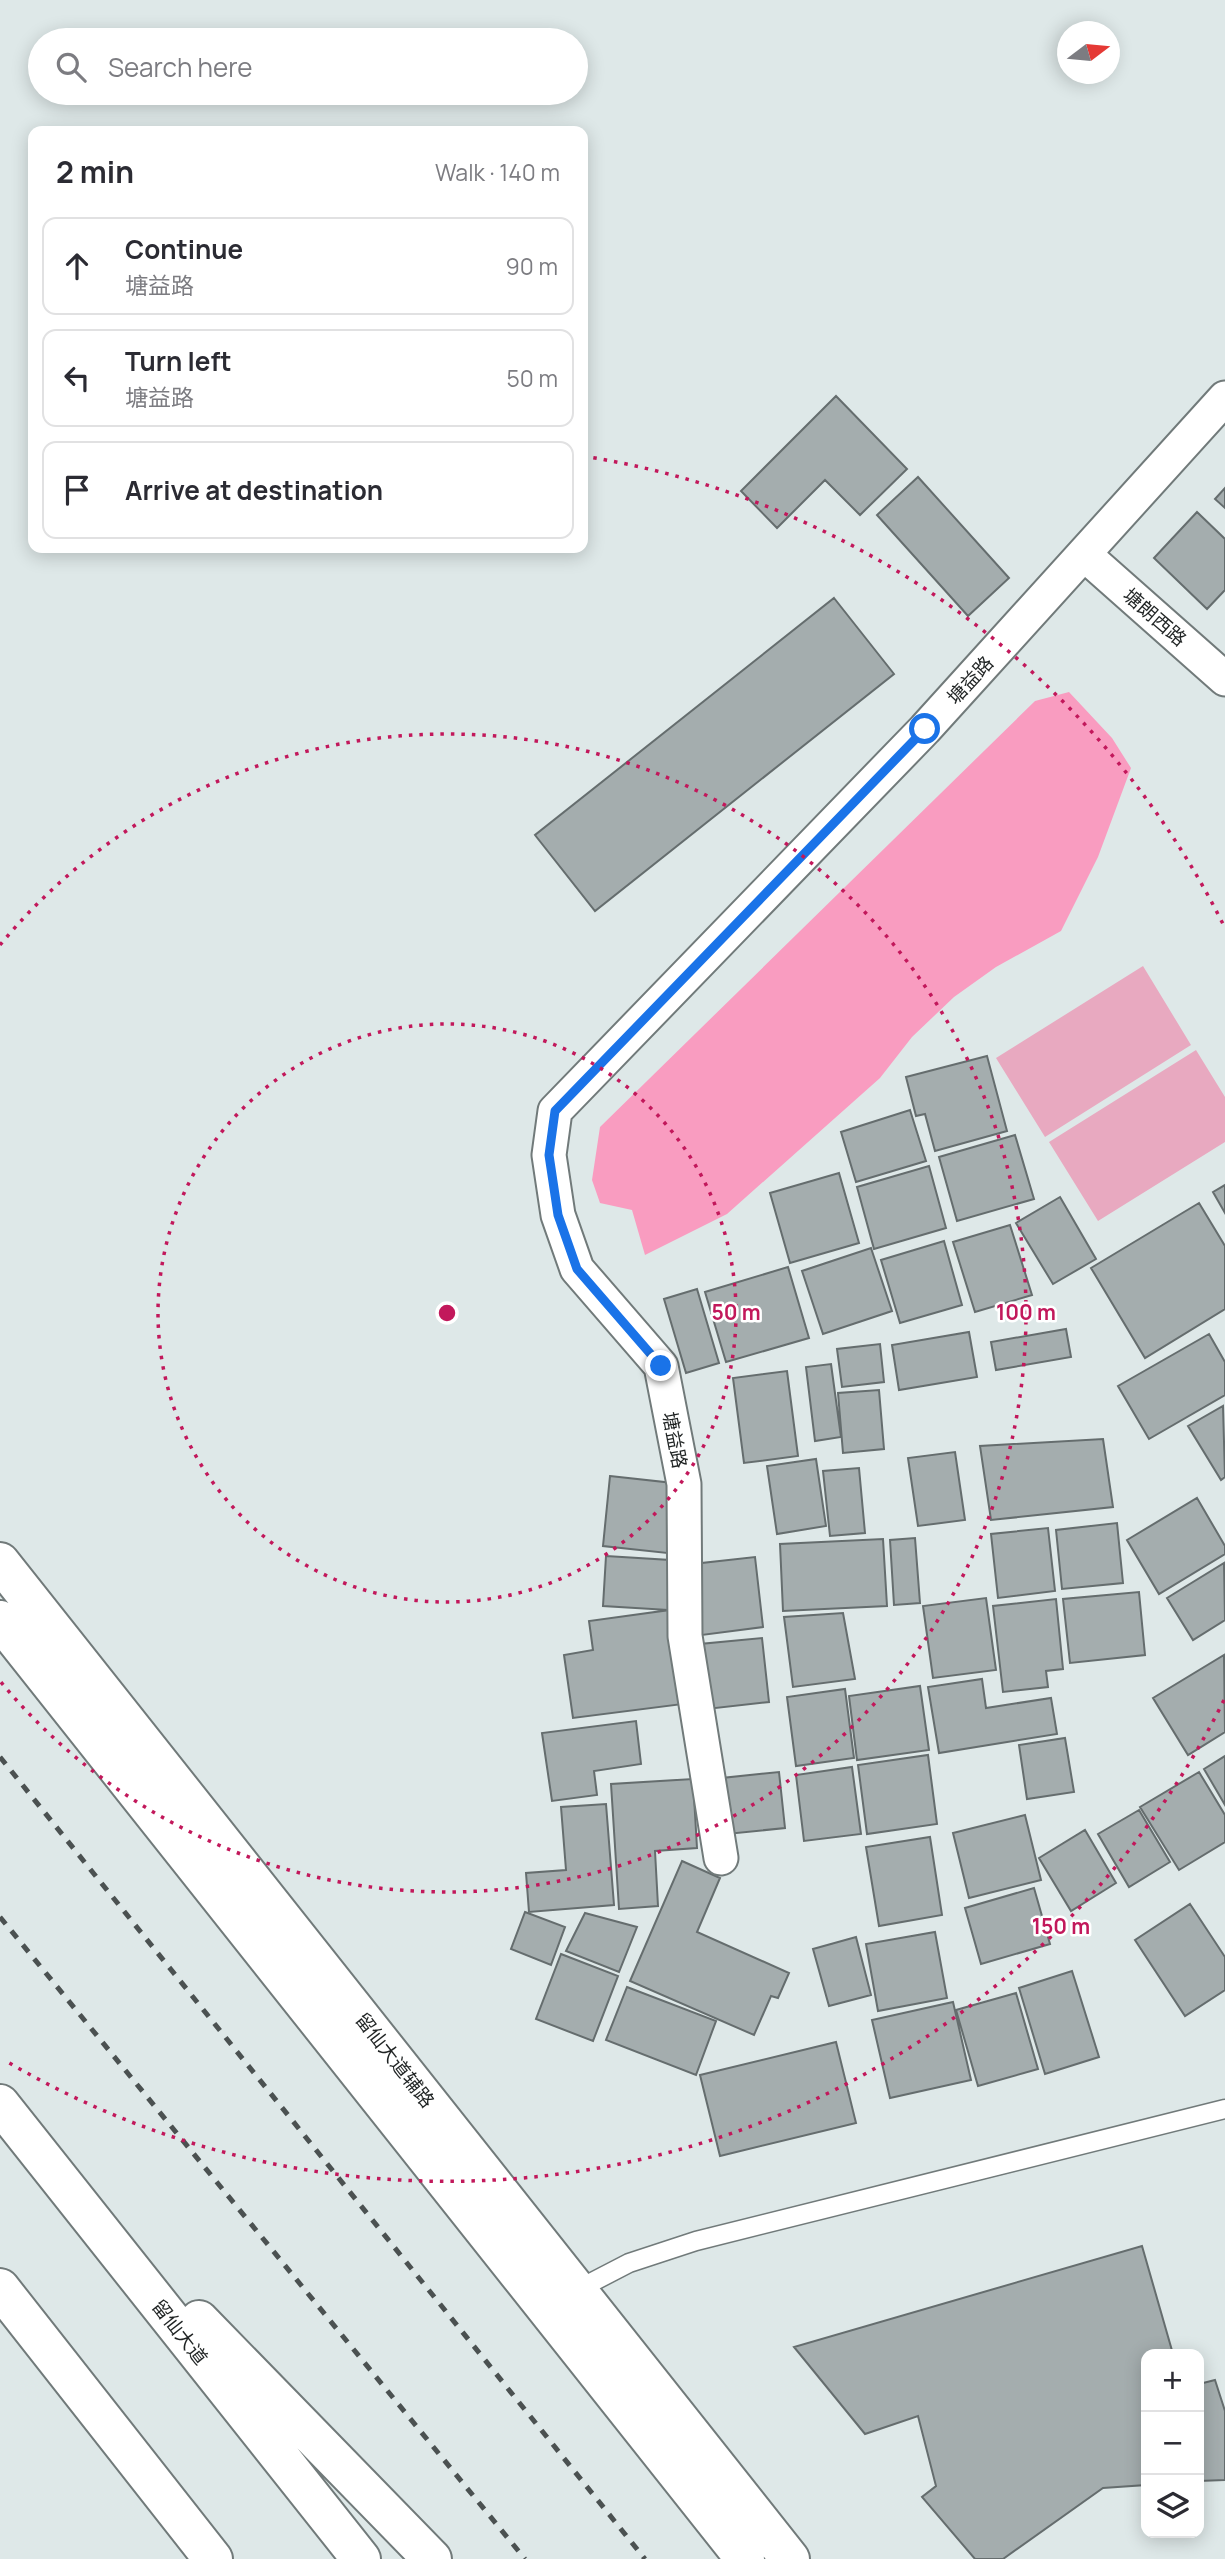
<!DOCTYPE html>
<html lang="en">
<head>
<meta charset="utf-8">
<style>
	:root { --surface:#fff; --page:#f2f2f3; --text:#2b2b33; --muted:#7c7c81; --line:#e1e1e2 }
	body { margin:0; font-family:Manrope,"Noto Sans SC",sans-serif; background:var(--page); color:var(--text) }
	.controls { position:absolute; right:21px; bottom:21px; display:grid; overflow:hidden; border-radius:14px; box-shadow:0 4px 18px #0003 }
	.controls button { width:63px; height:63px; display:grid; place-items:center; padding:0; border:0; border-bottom:2px solid var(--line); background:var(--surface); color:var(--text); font:35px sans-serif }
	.compass { position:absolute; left:1057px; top:21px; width:63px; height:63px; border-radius:50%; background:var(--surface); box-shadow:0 4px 18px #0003; rotate:74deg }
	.stop { position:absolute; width:21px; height:21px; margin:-16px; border:5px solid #1a73e8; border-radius:50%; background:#fff }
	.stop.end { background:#1a73e8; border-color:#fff; box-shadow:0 2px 7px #0008 }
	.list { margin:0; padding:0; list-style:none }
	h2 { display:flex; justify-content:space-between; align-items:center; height:91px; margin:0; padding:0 28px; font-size:30px }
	h2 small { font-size:23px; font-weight:400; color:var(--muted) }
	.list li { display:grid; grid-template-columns:46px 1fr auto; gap:21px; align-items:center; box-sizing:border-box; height:98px; margin:0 14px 14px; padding:0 14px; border:2px solid var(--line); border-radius:14px }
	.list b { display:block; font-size:26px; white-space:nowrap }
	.list p { margin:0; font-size:23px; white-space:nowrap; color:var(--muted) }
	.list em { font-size:23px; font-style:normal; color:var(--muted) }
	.icon { flex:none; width:38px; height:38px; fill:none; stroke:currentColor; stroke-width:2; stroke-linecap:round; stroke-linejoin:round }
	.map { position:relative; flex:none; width:1225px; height:2559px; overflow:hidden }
	.search { position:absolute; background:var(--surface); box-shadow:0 4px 18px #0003; left:28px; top:28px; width:560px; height:77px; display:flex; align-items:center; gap:18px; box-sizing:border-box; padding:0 24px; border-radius:38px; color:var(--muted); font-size:26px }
	.panel { position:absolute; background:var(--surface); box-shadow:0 4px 18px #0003; left:28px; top:126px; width:560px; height:427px; border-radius:14px }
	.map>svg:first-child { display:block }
	.green { fill:#e8a9c0 }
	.water { fill:#f99cc0 }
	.building { fill:#a4adae; stroke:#656d6e; stroke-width:2 }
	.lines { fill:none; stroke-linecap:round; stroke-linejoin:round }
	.lane-casing { stroke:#717a7a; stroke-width:21 }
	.street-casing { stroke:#717a7a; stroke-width:37 }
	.secondary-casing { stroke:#717a7a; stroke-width:42 }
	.primary-casing { stroke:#717a7a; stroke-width:42 }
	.lane { stroke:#fff; stroke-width:18 }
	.street { stroke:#fff; stroke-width:33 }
	.secondary { stroke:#fff; stroke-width:38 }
	.primary { stroke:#fff; stroke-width:38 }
	.rail { stroke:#4b5151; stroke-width:5; stroke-dasharray:9 9; stroke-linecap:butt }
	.route { stroke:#1a73e8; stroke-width:9 }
	.ring { fill:none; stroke:#c2185b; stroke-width:3.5; stroke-dasharray:3.5 7 }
	.labels { text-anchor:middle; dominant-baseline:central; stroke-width:5; stroke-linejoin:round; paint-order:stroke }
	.street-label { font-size:19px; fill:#1f2323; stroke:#fff }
	.centre { fill:#c2185b; stroke:#fff; stroke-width:3.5 }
	.ring-label { font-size:21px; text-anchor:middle; font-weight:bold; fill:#c2185b; stroke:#fff; stroke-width:5; stroke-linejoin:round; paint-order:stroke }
</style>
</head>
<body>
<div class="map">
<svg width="1225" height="2559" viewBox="0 0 1225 2559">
	<rect width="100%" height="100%" fill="#dee8e8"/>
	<path class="green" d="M 1143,966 L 1191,1045 L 1045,1137 L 996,1058 Z
		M 1196,1050 L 1225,1097 L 1225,1142 L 1098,1221 L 1049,1142 Z"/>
	<path class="water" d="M 1069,692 L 1112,738 L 1131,768 L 1098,857 L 1061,931 L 996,967 L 954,997 L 912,1037 L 880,1078 L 727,1214 L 645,1255 L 632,1210 L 600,1203 L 592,1180 L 600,1127 L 1035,701 Z"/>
	<path class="building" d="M 836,396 L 907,469 L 860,515 L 825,480 L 777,528 L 741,491 Z
		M 918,477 L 1009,578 L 968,616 L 877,515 Z
		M 1225,488 L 1225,508 L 1215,499 Z
		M 1197,512 L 1225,539 L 1225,590 L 1207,609 L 1154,558 Z
		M 834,598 L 894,674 L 595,911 L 535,835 Z
		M 987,1056 L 1007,1131 L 935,1151 L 925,1114 L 916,1116 L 906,1077 Z
		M 910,1110 L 926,1161 L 856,1182 L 841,1132 Z
		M 1015,1135 L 1034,1199 L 957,1221 L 939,1157 Z
		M 929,1166 L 946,1228 L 874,1249 L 857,1187 Z
		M 839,1173 L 859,1243 L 790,1263 L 770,1193 Z
		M 1225,1185 L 1225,1213 L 1213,1192 Z
		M 1060,1197 L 1096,1259 L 1053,1284 L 1016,1223 Z
		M 1199,1203 L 1225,1246 L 1225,1309 L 1145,1358 L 1091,1268 Z
		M 1010,1225 L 1032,1295 L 975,1312 L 953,1242 Z
		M 944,1241 L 962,1305 L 900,1323 L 881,1260 Z
		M 871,1248 L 892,1311 L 823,1334 L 802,1271 Z
		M 788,1267 L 809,1338 L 726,1362 L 705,1292 Z
		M 697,1289 L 719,1363 L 686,1373 L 664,1299 Z
		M 1066,1329 L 1071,1357 L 996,1370 L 991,1342 Z
		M 969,1332 L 977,1377 L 899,1390 L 892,1345 Z
		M 1209,1334 L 1225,1362 L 1225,1395 L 1149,1439 L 1118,1386 Z
		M 880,1344 L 884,1382 L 842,1387 L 837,1349 Z
		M 831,1364 L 841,1437 L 815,1441 L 806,1367 Z
		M 787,1371 L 798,1456 L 744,1463 L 733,1378 Z
		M 879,1390 L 884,1449 L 843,1453 L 838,1393 Z
		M 1223,1406 L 1225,1477 L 1221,1480 L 1188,1426 Z
		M 1103,1439 L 1113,1507 L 991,1520 L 980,1446 Z
		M 955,1452 L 965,1520 L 918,1526 L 908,1458 Z
		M 816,1459 L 826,1526 L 777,1534 L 767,1466 Z
		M 859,1468 L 865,1533 L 830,1536 L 823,1471 Z
		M 610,1476 L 673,1483 L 667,1553 L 603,1546 Z
		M 1197,1498 L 1225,1546 L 1225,1554 L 1159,1594 L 1127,1540 Z
		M 1117,1523 L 1123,1583 L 1062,1589 L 1056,1530 Z
		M 1048,1528 L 1055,1591 L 998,1598 L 991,1534 Z
		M 915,1538 L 920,1603 L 894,1605 L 890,1540 Z
		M 883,1539 L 887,1606 L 783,1611 L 780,1544 Z
		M 606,1556 L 670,1560 L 668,1610 L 603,1606 Z
		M 755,1557 L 763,1627 L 702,1635 L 693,1564 Z
		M 1224,1563 L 1225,1620 L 1193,1640 L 1167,1598 Z
		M 1139,1592 L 1145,1655 L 1070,1663 L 1063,1599 Z
		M 986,1598 L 996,1670 L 933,1678 L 923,1606 Z
		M 1056,1599 L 1063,1669 L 1046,1671 L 1048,1687 L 1003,1692 L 993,1606 Z
		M 670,1610 L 683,1704 L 573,1718 L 564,1655 L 593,1650 L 589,1621 Z
		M 843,1613 L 855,1679 L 793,1687 L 784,1617 Z
		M 762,1638 L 769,1702 L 707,1709 L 700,1644 Z
		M 1224,1655 L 1225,1732 L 1188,1755 L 1153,1698 Z
		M 982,1679 L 986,1708 L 1051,1698 L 1057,1734 L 939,1753 L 928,1687 Z
		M 920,1686 L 929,1750 L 857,1760 L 849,1696 Z
		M 845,1689 L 854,1758 L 796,1766 L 787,1697 Z
		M 636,1721 L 641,1764 L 594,1771 L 597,1795 L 552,1801 L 542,1733 Z
		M 1065,1738 L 1074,1792 L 1027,1799 L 1019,1745 Z
		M 928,1755 L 937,1824 L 867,1834 L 858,1765 Z
		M 1225,1756 L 1225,1805 L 1204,1769 Z
		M 852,1767 L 861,1834 L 804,1841 L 796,1775 Z
		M 779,1772 L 785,1828 L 727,1834 L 722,1778 Z
		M 1199,1772 L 1225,1815 L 1225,1842 L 1179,1870 L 1140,1807 Z
		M 693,1779 L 697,1848 L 655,1851 L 658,1906 L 619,1909 L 611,1784 Z
		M 606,1804 L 614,1905 L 529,1912 L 526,1873 L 566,1870 L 561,1807 Z
		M 1139,1810 L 1170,1862 L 1129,1887 L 1098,1834 Z
		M 1025,1815 L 1041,1880 L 969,1898 L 953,1833 Z
		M 1085,1830 L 1116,1883 L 1071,1911 L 1039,1858 Z
		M 930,1837 L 942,1915 L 879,1926 L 866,1847 Z
		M 682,1861 L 720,1878 L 697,1932 L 789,1973 L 778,1998 L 771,1996 L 754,2035 L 630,1981 Z
		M 1034,1888 L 1050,1944 L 981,1964 L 965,1908 Z
		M 1190,1904 L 1225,1957 L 1225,1990 L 1185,2016 L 1135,1940 Z
		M 525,1912 L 565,1927 L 551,1965 L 511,1949 Z
		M 585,1913 L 637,1927 L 619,1972 L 566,1951 Z
		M 935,1932 L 947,1998 L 878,2011 L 866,1944 Z
		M 856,1937 L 871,1995 L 829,2006 L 813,1949 Z
		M 561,1954 L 618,1976 L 593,2041 L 536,2019 Z
		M 1072,1971 L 1099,2057 L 1045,2074 L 1019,1988 Z
		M 627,1987 L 716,2021 L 696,2075 L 606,2040 Z
		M 1016,1993 L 1038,2069 L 978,2086 L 956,2010 Z
		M 953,2002 L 971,2080 L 890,2098 L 872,2020 Z
		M 836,2042 L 856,2123 L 720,2156 L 700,2075 Z
		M 1142,2246 L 1173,2354 L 1146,2354 L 1146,2485 L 1103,2488 L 1003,2559 L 975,2559 L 922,2497 L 936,2486 L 918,2416 L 865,2434 L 794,2347 Z
		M 1215,2380 L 1225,2411 L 1225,2480 L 1199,2481 L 1199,2384 Z"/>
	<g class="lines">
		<defs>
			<path id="lane" d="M 573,2292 L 629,2263 L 696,2241 L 1225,2109"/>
			<path id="street" d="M 1085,555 L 1225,679
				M 721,1858 L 685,1636 L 684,1484 L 661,1366 L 577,1269 L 558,1215 L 549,1155 L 555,1111 L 925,729 L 1225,398"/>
			<path id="secondary" d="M 0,1562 L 790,2559
				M 0,1620 L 745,2559"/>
			<path id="primary" d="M 0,2104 L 361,2559
				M 0,2288 L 213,2559
				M 199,2320 L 432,2559"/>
		</defs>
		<use href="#lane" class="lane-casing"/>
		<use href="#street" class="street-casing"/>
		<use href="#secondary" class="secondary-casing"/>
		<use href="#primary" class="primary-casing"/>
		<use href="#lane" class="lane"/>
		<use href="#street" class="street"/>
		<use href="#secondary" class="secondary"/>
		<use href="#primary" class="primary"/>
		<path class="rail" d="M 0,1757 L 645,2559
			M 0,1917 L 525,2559"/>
	</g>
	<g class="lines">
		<path class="route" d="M 661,1366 L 577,1269 L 558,1215 L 549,1155 L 555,1111 L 925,729"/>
	</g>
	<g class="ring">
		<circle cx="447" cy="1313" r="289"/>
		<path d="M0 945A579 579 0 1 1 0 1681"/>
		<path d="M1224 1700A868 868 0 0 1 6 2061M583 456A868 868 0 0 1 1224 926"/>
	</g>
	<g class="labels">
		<g class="street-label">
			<text transform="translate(1155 617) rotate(41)">塘朗西路</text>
			<text transform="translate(970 680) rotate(-47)">塘益路</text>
			<text transform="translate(675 1440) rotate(79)">塘益路</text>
			<text transform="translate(395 2060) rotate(52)">留仙大道辅路</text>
			<text transform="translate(180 2332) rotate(52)">留仙大道</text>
		</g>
	</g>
	<circle cx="447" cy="1313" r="10" class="centre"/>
	<g class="ring-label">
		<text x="736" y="1320">50 m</text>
		<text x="1026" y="1320">100 m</text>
		<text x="1061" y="1934">150 m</text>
	</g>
</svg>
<div class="controls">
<button>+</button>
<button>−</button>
<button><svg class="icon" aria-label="layers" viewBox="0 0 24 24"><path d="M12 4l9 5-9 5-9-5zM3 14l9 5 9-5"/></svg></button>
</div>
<svg class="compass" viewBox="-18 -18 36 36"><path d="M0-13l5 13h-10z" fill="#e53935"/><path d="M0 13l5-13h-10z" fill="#7c7c81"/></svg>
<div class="stop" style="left:925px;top:729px"></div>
<div class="stop end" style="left:661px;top:1366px"></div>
<div class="search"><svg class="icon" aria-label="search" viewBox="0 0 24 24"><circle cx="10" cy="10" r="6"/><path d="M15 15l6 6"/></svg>Search here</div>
<section class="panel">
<h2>2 min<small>Walk · 140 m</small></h2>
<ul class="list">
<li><svg class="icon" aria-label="ahead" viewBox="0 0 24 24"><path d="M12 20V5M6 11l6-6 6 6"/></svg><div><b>Continue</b><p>塘益路</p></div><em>90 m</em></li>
<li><svg class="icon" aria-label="left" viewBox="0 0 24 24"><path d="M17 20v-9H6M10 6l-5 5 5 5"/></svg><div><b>Turn left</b><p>塘益路</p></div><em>50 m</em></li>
<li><svg class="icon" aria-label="arrive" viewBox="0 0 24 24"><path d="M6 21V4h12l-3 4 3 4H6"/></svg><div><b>Arrive at destination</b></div></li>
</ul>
</section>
</div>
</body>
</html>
